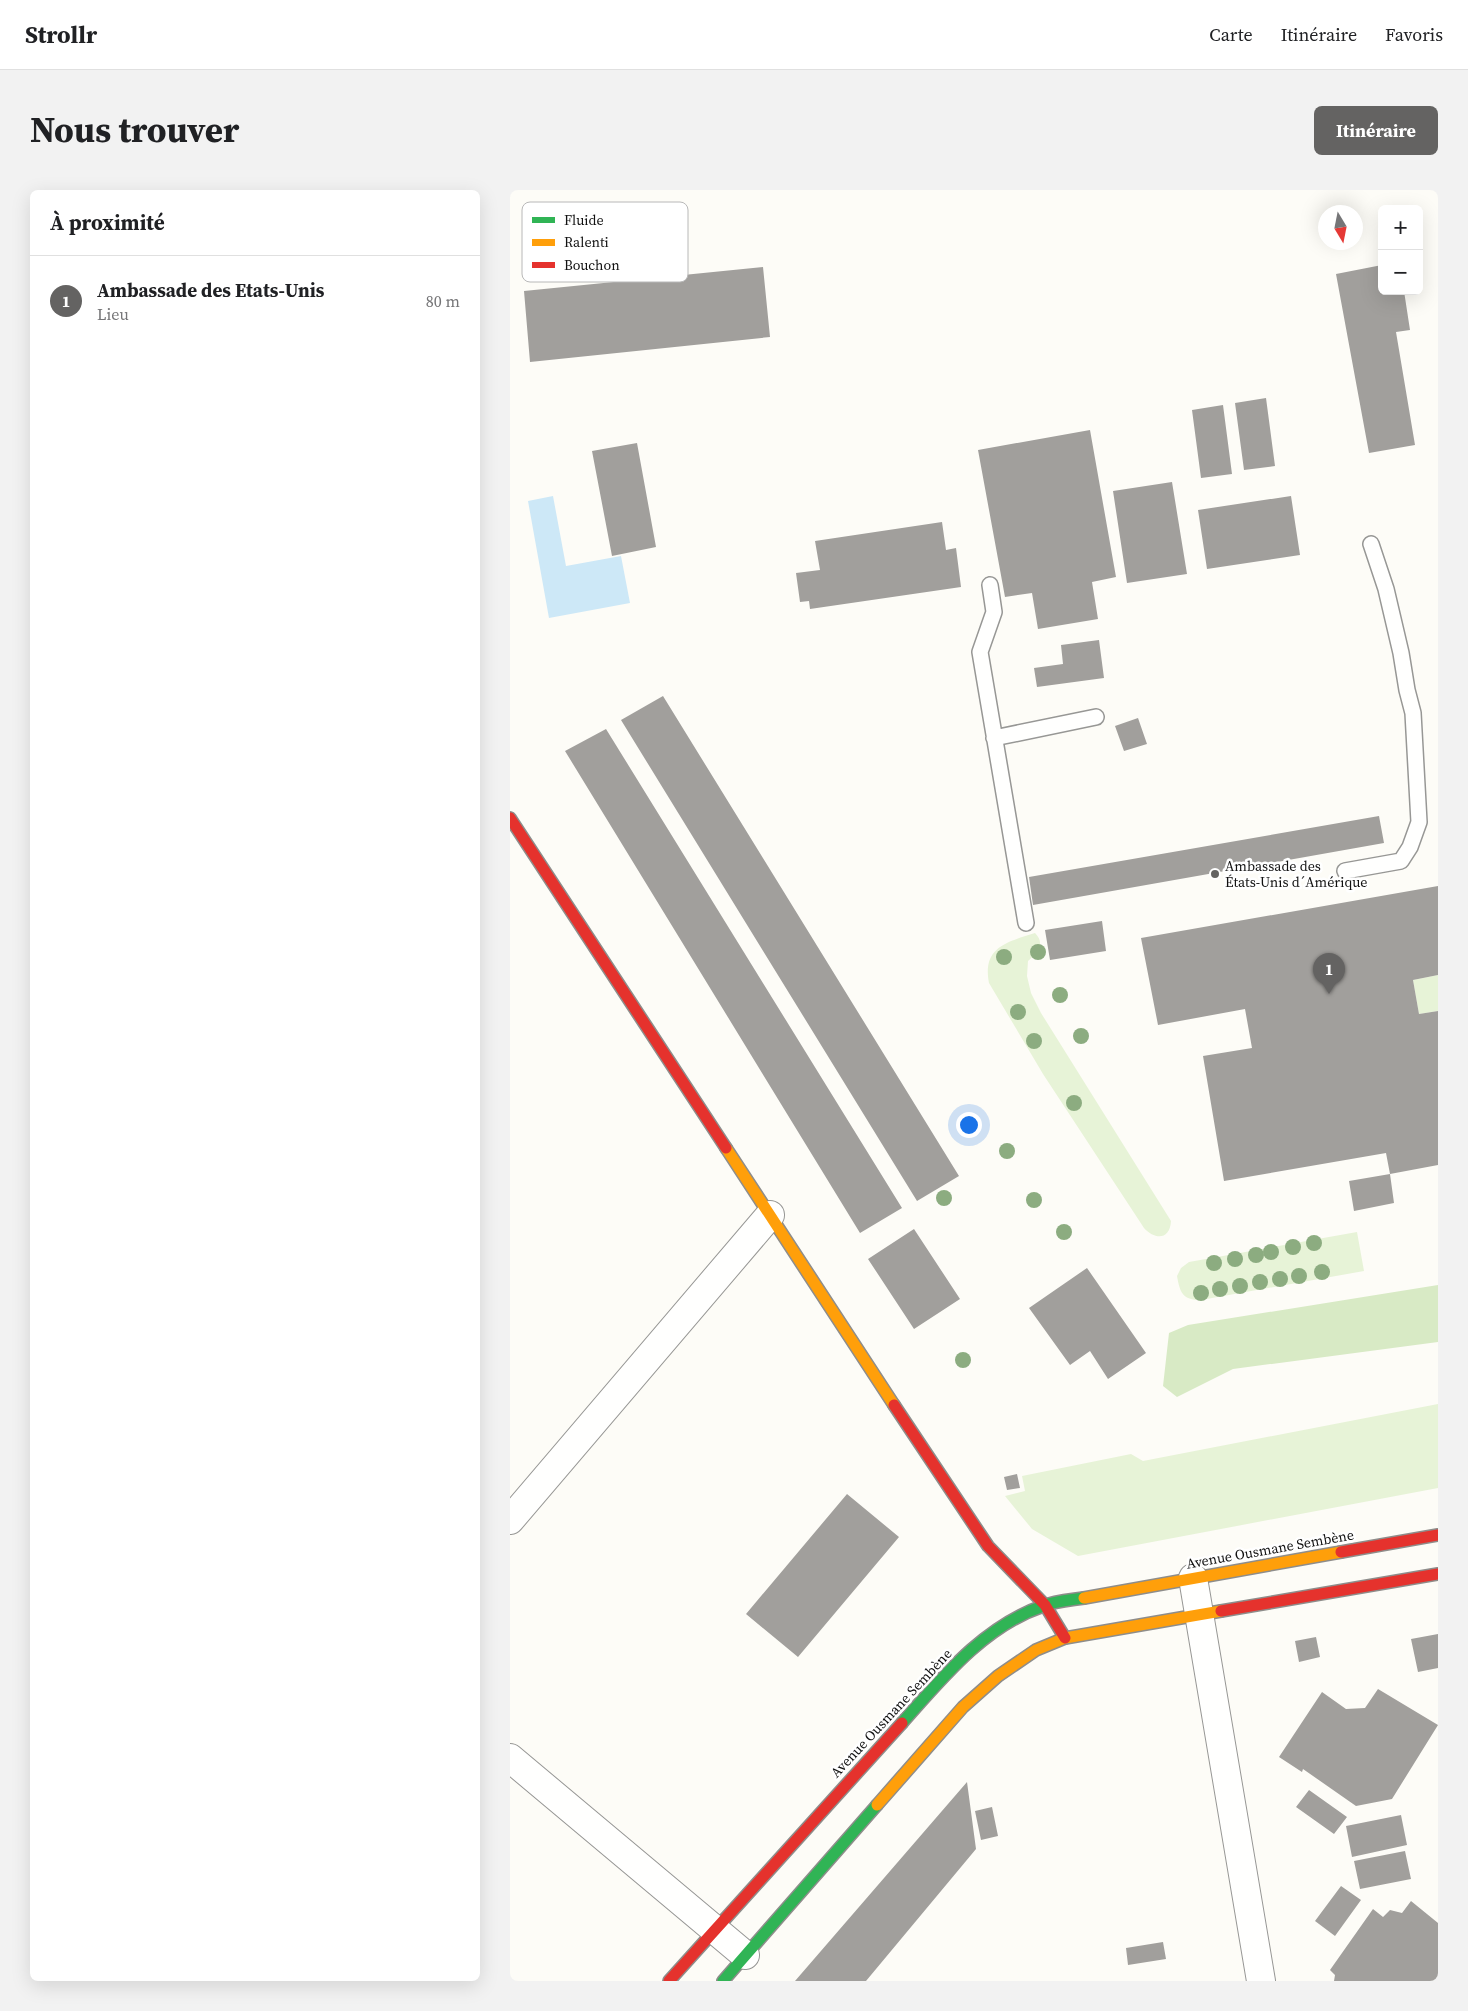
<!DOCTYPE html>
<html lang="fr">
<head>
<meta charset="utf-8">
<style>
	:root { --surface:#fff; --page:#f2f2f2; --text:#202124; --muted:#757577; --line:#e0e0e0; --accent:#646362 }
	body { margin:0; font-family:"Source Serif 4",serif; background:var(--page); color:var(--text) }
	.controls { position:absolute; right:15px; top:15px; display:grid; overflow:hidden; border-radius:8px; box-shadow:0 5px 20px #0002 }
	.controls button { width:45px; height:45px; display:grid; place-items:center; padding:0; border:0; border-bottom:1px solid var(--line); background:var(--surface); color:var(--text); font:25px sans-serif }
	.compass { position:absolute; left:808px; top:15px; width:45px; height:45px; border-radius:50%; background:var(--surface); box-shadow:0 5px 20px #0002; rotate:170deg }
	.you { position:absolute; left:458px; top:934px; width:18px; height:18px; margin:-12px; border:4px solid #fff; border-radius:50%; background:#1a73e8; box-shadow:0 0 0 8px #1a73e833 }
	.badge { display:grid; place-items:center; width:32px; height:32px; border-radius:50%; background:var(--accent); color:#fff; font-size:16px; font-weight:700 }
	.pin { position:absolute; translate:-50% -41px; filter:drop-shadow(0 1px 2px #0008) }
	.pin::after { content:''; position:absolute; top:26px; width:18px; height:15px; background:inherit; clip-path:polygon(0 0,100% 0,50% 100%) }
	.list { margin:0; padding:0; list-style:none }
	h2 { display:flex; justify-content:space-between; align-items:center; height:65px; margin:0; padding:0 20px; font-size:21px }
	h2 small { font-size:16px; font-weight:400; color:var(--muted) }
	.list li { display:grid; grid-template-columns:32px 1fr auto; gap:15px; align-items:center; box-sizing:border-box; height:90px; padding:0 20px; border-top:1px solid var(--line) }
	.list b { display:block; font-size:19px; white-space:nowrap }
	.list p { margin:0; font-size:16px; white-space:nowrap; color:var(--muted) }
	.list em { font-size:16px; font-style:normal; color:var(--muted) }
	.map { position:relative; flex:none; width:928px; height:1791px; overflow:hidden; border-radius:8px }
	header { display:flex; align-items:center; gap:30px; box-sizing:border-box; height:70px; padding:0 25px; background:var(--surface); border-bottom:1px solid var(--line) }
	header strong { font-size:24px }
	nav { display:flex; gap:28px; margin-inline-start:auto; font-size:18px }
	.intro { display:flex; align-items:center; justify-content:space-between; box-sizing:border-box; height:120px; padding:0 30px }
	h1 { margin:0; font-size:35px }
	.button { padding:12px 22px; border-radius:8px; background:var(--accent); color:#fff; font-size:18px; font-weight:700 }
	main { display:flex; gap:30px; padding:0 30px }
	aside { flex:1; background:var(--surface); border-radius:8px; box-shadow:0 5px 20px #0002 }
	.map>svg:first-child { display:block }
	.green { fill:#e7f3d7 }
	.forest { fill:#d8eac5 }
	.water { fill:#cde8f7 }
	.building { fill:#a19f9c }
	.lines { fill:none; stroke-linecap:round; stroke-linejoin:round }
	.lane-casing { stroke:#979795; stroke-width:18 }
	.street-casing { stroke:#979795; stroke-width:30 }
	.fast-casing { stroke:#8e8d8b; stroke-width:14 }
	.slow-casing { stroke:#8e8d8b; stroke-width:14 }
	.jam-casing { stroke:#8e8d8b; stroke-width:14 }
	.lane { stroke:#fffffe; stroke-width:15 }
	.street { stroke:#fffffe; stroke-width:28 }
	.fast { stroke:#30b455; stroke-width:11 }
	.slow { stroke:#ff9f0a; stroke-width:11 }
	.jam { stroke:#e5322d; stroke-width:11 }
	.tree { fill:#8cac80 }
	.poi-dot { fill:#646362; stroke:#fff; stroke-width:2 }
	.labels { text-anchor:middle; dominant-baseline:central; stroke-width:5; stroke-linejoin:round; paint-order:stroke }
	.poi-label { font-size:14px; fill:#111; stroke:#fff; text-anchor:start }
	.street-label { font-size:14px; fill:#111; stroke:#fff }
	.key { fill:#fff; stroke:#b8b8b8; stroke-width:1 }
	.key-label { font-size:14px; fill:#111 }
</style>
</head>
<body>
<header>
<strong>Strollr</strong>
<nav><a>Carte</a><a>Itinéraire</a><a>Favoris</a></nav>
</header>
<div class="intro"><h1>Nous trouver</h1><a class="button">Itinéraire</a></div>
<main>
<aside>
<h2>À proximité<small></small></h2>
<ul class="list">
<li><span class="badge">1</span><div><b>Ambassade des Etats-Unis</b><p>Lieu</p></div><em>80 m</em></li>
</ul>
</aside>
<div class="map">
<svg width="928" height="1791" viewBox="0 0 928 1791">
	<rect width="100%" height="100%" fill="#fdfcf7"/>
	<path class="green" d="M 525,743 C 536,754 527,763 518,771 L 517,786 L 521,803 L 531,823 L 661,1031 C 660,1050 645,1050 634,1038 L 533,884 L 479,793 C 472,757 497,752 525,743 Z
		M 928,785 L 928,821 L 909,824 L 903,790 Z
		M 847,1042 L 854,1081 L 691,1110 C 672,1110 670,1102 667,1086 L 671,1078 L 679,1072 Z
		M 928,1214 L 928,1298 L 568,1366 L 522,1339 L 495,1306 L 515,1301 L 512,1286 L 621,1264 L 633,1271 Z"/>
	<path class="forest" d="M 928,1095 L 928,1152 L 723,1179 L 667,1207 L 653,1196 L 659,1143 L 678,1135 Z"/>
	<path class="water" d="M 43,306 L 56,376 L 111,366 L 120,413 L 39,428 L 18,311 Z"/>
	<path class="building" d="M 872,75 L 872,101 L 894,101 L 900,140 L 886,142 L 905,255 L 859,263 L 826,84 Z
		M 253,77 L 260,147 L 20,172 L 14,101 Z
		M 756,208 L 765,276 L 734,280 L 725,213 Z
		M 713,215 L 722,284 L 691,288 L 682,220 Z
		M 580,240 L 606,387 L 582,392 L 588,429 L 528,439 L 522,403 L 495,407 L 468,260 Z
		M 127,253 L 146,357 L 102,366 L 82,261 Z
		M 662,292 L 677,384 L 617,393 L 603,301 Z
		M 781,306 L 790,365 L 697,379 L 688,320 Z
		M 432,332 L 436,360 L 446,358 L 451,397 L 300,419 L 299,411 L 290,412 L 286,383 L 310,380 L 305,351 Z
		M 589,450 L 594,488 L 527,497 L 524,478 L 553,474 L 551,455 Z
		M 153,506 L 449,986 L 407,1011 L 111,530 Z
		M 628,528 L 637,554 L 614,561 L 605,536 Z
		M 96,539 L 392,1018 L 350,1043 L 55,561 Z
		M 869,626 L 874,653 L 523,715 L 519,687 Z
		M 928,696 L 928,785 L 903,790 L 909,824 L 928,821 L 928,975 L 880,984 L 876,963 L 714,991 L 693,866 L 742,858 L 735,819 L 648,835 L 631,748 Z
		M 592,731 L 596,761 L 540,770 L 535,740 Z
		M 880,984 L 884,1013 L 844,1021 L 839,991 Z
		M 404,1039 L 450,1109 L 404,1139 L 358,1069 Z
		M 577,1078 L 636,1163 L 598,1189 L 580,1161 L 560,1175 L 519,1118 Z
		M 507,1284 L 510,1298 L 497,1300 L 494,1287 Z
		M 337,1304 L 389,1347 L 288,1467 L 236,1424 Z
		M 928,1444 L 928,1478 L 908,1482 L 901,1449 Z
		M 806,1447 L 810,1467 L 789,1472 L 785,1451 Z
		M 868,1499 L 928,1535 L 882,1609 L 846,1616 L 793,1579 L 792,1582 L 769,1567 L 812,1502 L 836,1519 L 855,1518 Z
		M 457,1592 L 466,1659 L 356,1791 L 285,1791 Z
		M 799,1600 L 837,1627 L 824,1644 L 786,1617 Z
		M 482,1617 L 488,1646 L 471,1650 L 465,1621 Z
		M 891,1625 L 897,1655 L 842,1667 L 836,1636 Z
		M 895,1661 L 901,1689 L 850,1699 L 844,1671 Z
		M 831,1696 L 851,1710 L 825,1746 L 805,1731 Z
		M 901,1711 L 928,1733 L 928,1791 L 824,1791 L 825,1785 L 820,1780 L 863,1719 L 873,1727 L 880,1720 L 892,1723 Z
		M 653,1752 L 656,1769 L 618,1775 L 616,1758 Z"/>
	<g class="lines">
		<defs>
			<path id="lane" d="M 480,395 L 484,422 L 470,462 L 516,733
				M 484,548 L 586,527
				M 835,681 L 891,671 L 900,657 L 909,632 L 903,523 L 897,500 L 891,463 L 876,399 L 861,354"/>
			<path id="street" d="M 0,1330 L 260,1025
				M 683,1388 L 751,1791
				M 0,1568 L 235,1765"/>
			<path id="fast" d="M 392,1533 C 432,1488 474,1436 533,1416 C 545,1411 561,1410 574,1408
				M 213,1791 L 367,1615"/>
			<path id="slow" d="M 216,958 L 384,1215
				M 574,1408 L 831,1362
				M 367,1615 L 453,1517 L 488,1486 L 526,1460 L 555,1448 L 711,1421"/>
			<path id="jam" d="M 0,628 L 216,958
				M 384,1215 L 478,1356 L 535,1415 L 555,1448
				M 831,1362 L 928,1345
				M 711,1421 L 928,1384
				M 159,1791 L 392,1533"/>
		</defs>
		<use href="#lane" class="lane-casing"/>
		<use href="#street" class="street-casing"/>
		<use href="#fast" class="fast-casing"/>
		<use href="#slow" class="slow-casing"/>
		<use href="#jam" class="jam-casing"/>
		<use href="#lane" class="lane"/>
		<use href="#street" class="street"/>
		<use href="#fast" class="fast"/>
		<use href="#slow" class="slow"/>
		<use href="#jam" class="jam"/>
	</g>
	<g class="tree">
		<circle cx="528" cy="762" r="8"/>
		<circle cx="494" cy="767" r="8"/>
		<circle cx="550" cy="805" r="8"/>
		<circle cx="508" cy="822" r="8"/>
		<circle cx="571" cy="846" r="8"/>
		<circle cx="524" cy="851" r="8"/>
		<circle cx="564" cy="913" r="8"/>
		<circle cx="497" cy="961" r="8"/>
		<circle cx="434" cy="1008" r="8"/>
		<circle cx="524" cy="1010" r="8"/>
		<circle cx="554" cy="1042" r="8"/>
		<circle cx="804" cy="1053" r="8"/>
		<circle cx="783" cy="1057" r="8"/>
		<circle cx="761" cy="1062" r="8"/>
		<circle cx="746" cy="1065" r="8"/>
		<circle cx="725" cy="1069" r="8"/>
		<circle cx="704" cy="1073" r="8"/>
		<circle cx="812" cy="1082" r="8"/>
		<circle cx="789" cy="1086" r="8"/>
		<circle cx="770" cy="1089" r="8"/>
		<circle cx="750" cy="1092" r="8"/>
		<circle cx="730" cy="1096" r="8"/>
		<circle cx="710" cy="1099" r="8"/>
		<circle cx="691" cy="1103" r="8"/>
		<circle cx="453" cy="1170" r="8"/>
	</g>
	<circle class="poi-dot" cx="705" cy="684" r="5"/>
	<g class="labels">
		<g class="poi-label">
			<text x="715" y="676">Ambassade des<tspan x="715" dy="16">États-Unis d´Amérique</tspan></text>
		</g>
		<g class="street-label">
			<text transform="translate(760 1359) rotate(-10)">Avenue Ousmane Sembène</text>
			<text transform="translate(381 1523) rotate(-47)">Avenue Ousmane Sembène</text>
		</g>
	</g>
	<rect x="12" y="12" width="166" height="80" rx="8" class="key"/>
	<rect x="22" y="27" width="23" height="6" fill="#30b455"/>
	<rect x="22" y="49" width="23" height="7" fill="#ff9f0a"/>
	<rect x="22" y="72" width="23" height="6" fill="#e5322d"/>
	<g class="key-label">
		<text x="54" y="35">Fluide</text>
		<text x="54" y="57">Ralenti</text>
		<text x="54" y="80">Bouchon</text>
	</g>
</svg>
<div class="controls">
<button>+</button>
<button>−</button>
</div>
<svg class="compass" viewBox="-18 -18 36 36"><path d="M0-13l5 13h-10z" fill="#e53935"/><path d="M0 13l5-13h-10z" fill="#757577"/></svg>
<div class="you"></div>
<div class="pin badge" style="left:819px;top:804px">1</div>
</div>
</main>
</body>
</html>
